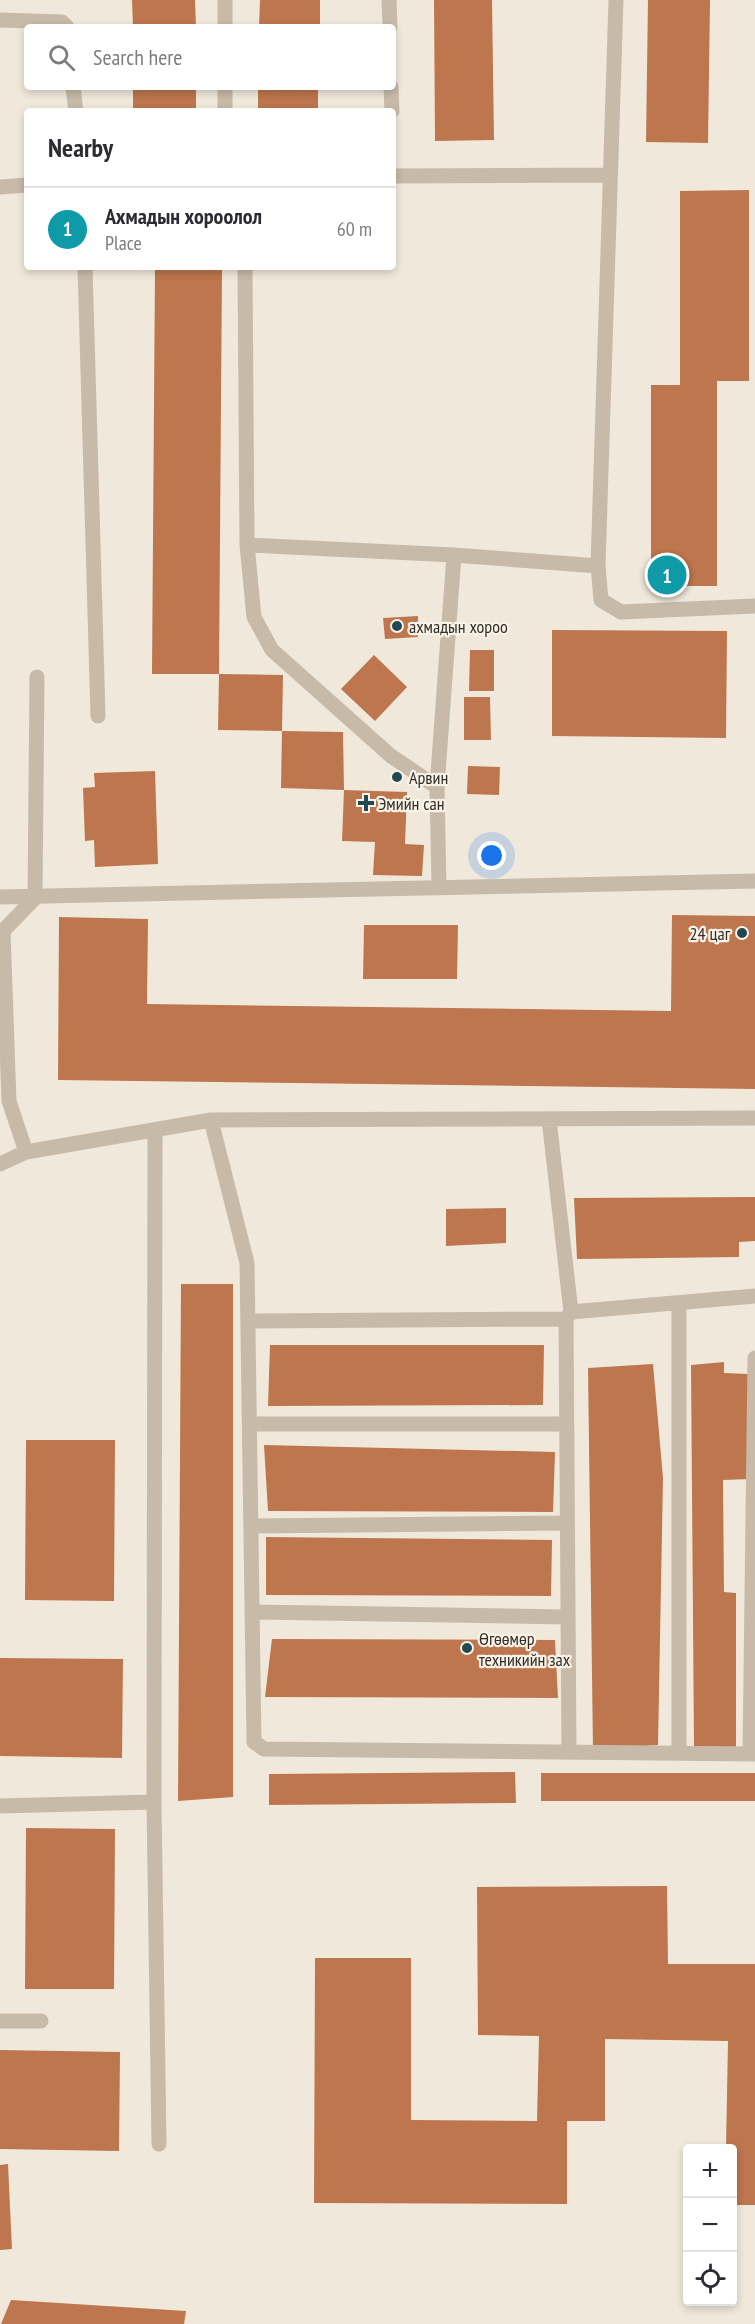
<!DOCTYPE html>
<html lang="en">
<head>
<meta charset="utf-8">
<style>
	:root { --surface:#fff; --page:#f7f7f7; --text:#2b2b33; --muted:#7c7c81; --line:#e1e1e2; --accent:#111827 }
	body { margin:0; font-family:"PT Sans Narrow",sans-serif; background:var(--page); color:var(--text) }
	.controls { position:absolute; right:18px; bottom:18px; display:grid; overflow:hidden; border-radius:6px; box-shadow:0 3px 9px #0003 }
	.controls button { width:54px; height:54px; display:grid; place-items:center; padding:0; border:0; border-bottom:2px solid var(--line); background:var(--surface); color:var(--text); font:30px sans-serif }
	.you { position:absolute; left:492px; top:856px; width:21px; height:21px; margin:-15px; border:4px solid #fff; border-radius:50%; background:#1a73e8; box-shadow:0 0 0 9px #1a73e833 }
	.badge { display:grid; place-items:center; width:39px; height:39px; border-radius:50%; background:var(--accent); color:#fff; font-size:20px; font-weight:700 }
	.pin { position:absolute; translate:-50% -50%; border:3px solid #fff; box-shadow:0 2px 6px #0006 }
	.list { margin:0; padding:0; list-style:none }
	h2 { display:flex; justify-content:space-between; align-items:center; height:78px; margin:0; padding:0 24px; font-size:26px }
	h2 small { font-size:20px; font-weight:400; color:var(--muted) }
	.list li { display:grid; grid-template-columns:39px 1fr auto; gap:18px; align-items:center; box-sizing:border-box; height:84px; padding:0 24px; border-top:2px solid var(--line) }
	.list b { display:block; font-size:22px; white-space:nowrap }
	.list p { margin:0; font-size:20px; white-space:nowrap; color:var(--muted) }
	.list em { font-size:20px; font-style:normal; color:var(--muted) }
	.icon { flex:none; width:33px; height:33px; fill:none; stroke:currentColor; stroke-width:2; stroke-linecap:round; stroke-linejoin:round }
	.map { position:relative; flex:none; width:755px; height:2324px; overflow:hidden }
	.search { position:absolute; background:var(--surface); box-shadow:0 3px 9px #0003; left:24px; top:24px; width:372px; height:66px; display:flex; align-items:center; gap:15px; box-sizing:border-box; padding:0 21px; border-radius:6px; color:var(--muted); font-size:22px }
	.panel { position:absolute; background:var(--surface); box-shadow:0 3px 9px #0003; left:24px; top:108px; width:372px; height:162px; border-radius:6px }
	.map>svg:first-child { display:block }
	.building { fill:#bd764d }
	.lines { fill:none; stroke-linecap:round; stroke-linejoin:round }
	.minor { stroke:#c7baa8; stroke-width:15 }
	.poi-dot { fill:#214953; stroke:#f8f2e7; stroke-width:2 }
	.labels { text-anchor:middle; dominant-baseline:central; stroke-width:4.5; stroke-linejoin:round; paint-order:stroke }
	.poi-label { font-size:18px; fill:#342d28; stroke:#f8f2e7; text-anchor:start }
</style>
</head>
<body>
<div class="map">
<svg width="755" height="2324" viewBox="0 0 755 2324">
	<rect width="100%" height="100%" fill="#f0e9db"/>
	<path class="building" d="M 132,0 L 195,0 L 196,27 L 133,27 Z
		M 260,0 L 320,0 L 320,27 L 259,27 Z
		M 434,0 L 492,0 L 494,140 L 435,141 Z
		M 648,0 L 710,0 L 708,143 L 646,142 Z
		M 133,87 L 196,87 L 196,111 L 133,111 Z
		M 258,87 L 318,87 L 318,111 L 258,111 Z
		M 749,190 L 749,381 L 717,381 L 717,586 L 651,586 L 651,385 L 680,385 L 680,191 Z
		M 155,267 L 222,267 L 219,674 L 283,675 L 282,731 L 218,730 L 219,674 L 152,674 Z
		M 418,616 L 418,637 L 385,639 L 383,618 Z
		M 552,630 L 727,631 L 726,738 L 552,736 Z
		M 470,650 L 494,650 L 494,691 L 469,691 Z
		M 374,655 L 407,687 L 375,721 L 341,689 Z
		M 464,697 L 490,697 L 491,740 L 464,740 Z
		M 282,731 L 343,732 L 344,790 L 281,788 Z
		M 468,766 L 500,767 L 499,795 L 467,794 Z
		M 155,771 L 158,864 L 95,867 L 94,840 L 85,841 L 83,788 L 95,787 L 94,773 Z
		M 344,790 L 407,792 L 405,844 L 424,845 L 422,876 L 373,875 L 375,842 L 342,841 Z
		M 672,915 L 755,916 L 755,1089 L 58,1080 L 59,917 L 148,919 L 147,1004 L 671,1011 Z
		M 364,925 L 458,925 L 457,979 L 363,979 Z
		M 755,1197 L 755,1241 L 739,1242 L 739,1257 L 577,1259 L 574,1198 Z
		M 506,1208 L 506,1243 L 446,1246 L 446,1209 Z
		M 181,1284 L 233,1284 L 233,1797 L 178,1801 Z
		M 270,1345 L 544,1345 L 543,1405 L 268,1406 Z
		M 724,1362 L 724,1373 L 748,1374 L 750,1479 L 723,1480 L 724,1592 L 736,1593 L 736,1749 L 694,1746 L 691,1365 Z
		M 653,1364 L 663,1478 L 658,1745 L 593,1750 L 588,1368 Z
		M 26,1440 L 115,1440 L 114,1601 L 25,1600 Z
		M 264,1445 L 555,1452 L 553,1512 L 268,1511 Z
		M 266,1537 L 552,1540 L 551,1596 L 266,1595 Z
		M 272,1639 L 555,1640 L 558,1698 L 265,1697 Z
		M 0,1658 L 123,1659 L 122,1758 L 0,1756 Z
		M 515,1772 L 516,1803 L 269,1805 L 269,1774 Z
		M 541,1773 L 755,1773 L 755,1801 L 541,1801 Z
		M 26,1828 L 115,1829 L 114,1989 L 25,1989 Z
		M 667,1886 L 668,1964 L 755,1964 L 755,2205 L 732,2205 L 732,2148 L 726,2148 L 728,2041 L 605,2039 L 605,2121 L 567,2121 L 567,2204 L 314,2203 L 315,1958 L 411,1958 L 411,2120 L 537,2121 L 539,2036 L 478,2035 L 477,1887 Z
		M 0,2050 L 120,2052 L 119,2151 L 0,2149 Z
		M 8,2164 L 12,2249 L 0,2250 L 0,2165 Z
		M 11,2300 L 186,2311 L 184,2324 L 1,2324 Z"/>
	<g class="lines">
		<path class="minor" d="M 225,0 L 225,27
			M 389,0 L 390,27
			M 0,20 L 62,22 L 67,27
			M 73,87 L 76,111
			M 225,87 L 225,111
			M 391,87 L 392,111
			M 393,176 L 609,175
			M 0,187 L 27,185
			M 85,267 L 98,716
			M 245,267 L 247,545 L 254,617 L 272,650 L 391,756 L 437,787
			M 247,545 L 454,555
			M 598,566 L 616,0
			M 439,888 L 437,787 L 454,555 L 598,566 L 601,600 L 621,612 L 755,606
			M 0,897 L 755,881
			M 549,1119 L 571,1312
			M 211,1120 L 247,1263 L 254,1742 L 264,1749 L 755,1754
			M 155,1131 L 154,1802 L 159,2144
			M 26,1152 L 9,1101 L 3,931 L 35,898 L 37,677
			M 0,1164 L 26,1152 L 211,1120 L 755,1118
			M 248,1321 L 566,1319
			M 250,1424 L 566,1424
			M 251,1526 L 567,1523
			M 253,1612 L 568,1617
			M 569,1751 L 566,1319 L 571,1312 L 755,1296
			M 679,1753 L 679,1303
			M 750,1754 L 755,1358
			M 0,1806 L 154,1802
			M 0,2021 L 41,2021"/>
	</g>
	<g class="poi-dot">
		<circle cx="397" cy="626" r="6"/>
		<circle cx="397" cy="777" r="6"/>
		<path d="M363 794h6v6h6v6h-6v6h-6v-6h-6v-6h6z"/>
		<circle cx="742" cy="933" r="6"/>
		<circle cx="467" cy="1648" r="6"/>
	</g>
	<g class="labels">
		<g class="poi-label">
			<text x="409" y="626">ахмадын хороо</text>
			<text x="409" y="777">Арвин</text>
			<text x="378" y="803">Эмийн сан</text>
			<text x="730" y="933" text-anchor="end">24 цаг</text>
			<text x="479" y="1638">Өгөөмөр<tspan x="479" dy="21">техникийн зах</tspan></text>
		</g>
	</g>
</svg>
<div class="controls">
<button>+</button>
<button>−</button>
<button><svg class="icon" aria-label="locate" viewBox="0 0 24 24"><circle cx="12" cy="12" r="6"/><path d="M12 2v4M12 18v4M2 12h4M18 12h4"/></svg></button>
</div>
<div class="you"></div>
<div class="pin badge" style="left:667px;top:575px;background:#0f9aa8">1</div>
<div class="search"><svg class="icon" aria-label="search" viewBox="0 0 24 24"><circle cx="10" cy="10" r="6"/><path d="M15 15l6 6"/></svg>Search here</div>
<section class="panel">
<h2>Nearby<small></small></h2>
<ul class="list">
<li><span class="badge" style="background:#0f9aa8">1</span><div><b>Ахмадын хороолол</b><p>Place</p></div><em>60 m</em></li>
</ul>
</section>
</div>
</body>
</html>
